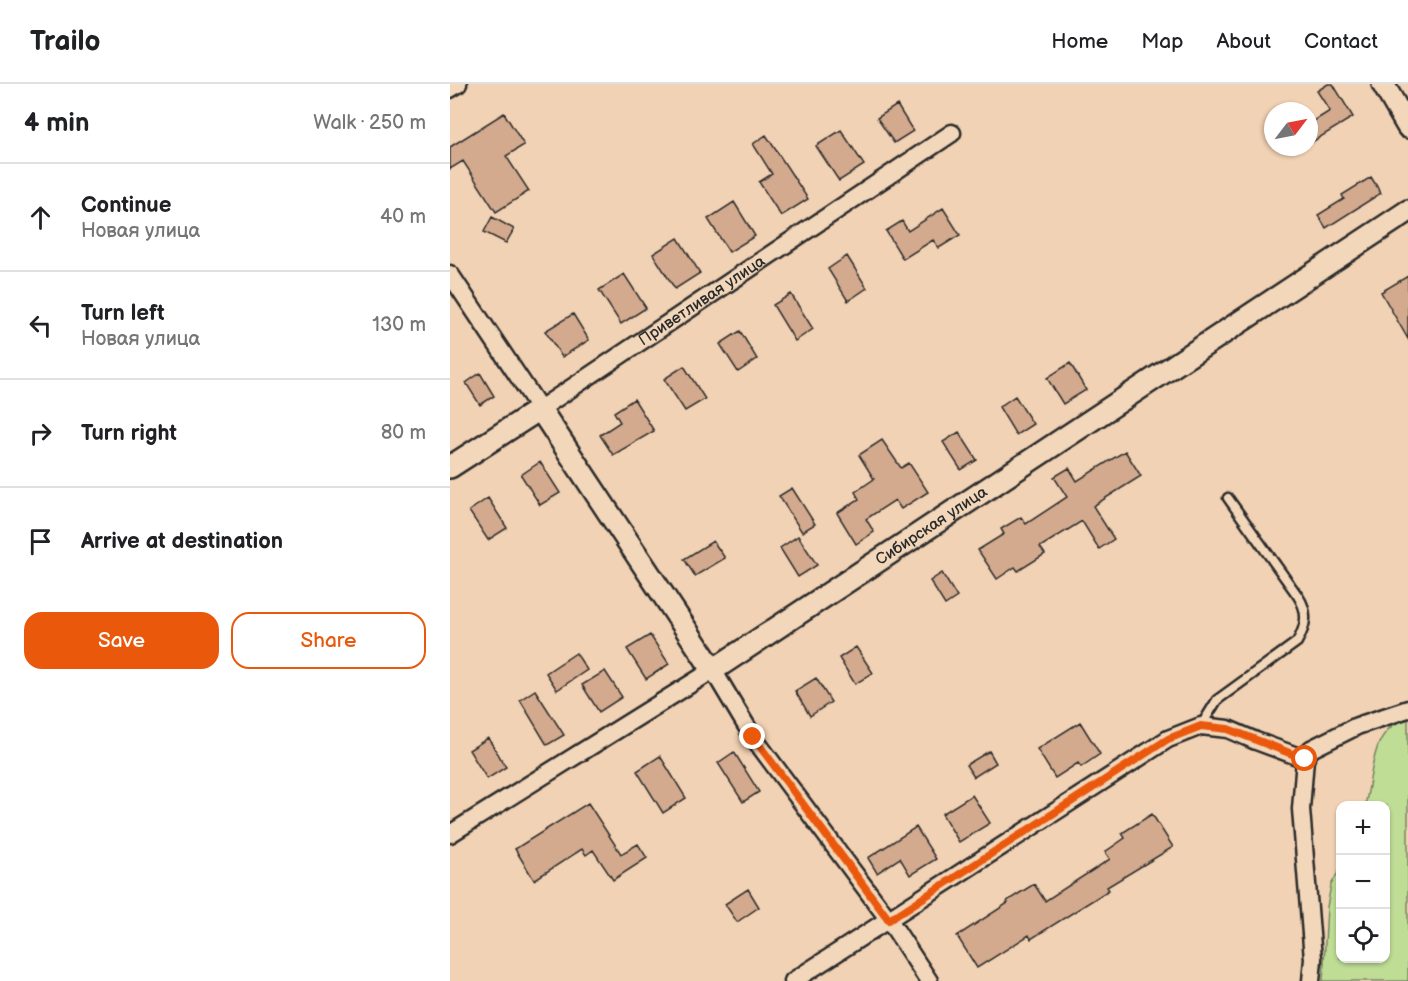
<!DOCTYPE html>
<html lang="en">
<head>
<meta charset="utf-8">
<style>
	:root { --surface:#fff; --page:#f2f2f2; --text:#202124; --muted:#757577; --line:#e0e0e0; --accent:#ea580c }
	body { margin:0; font-family:"Balsamiq Sans",sans-serif; background:var(--page); color:var(--text) }
	.controls { position:absolute; right:18px; bottom:18px; display:grid; overflow:hidden; border-radius:12px; box-shadow:0 2px 4px #0004 }
	.controls button { width:54px; height:54px; display:grid; place-items:center; padding:0; border:0; border-bottom:2px solid var(--line); background:var(--surface); color:var(--text); font:30px sans-serif }
	.compass { position:absolute; left:814px; top:18px; width:54px; height:54px; border-radius:50%; background:var(--surface); box-shadow:0 2px 4px #0004; rotate:58deg }
	.stop { position:absolute; width:18px; height:18px; margin:-14px; border:4px solid #ea580c; border-radius:50%; background:#fff }
	.stop.end { background:#ea580c; border-color:#fff; box-shadow:0 2px 6px #0008 }
	.list { margin:0; padding:0; list-style:none }
	h2 { display:flex; justify-content:space-between; align-items:center; height:78px; margin:0; padding:0 24px; font-size:26px }
	h2 small { font-size:20px; font-weight:400; color:var(--muted) }
	.list li { display:grid; grid-template-columns:39px 1fr auto; gap:18px; align-items:center; box-sizing:border-box; height:108px; padding:0 24px; border-top:2px solid var(--line) }
	.list b { display:block; font-size:22px; white-space:nowrap }
	.list p { margin:0; font-size:20px; white-space:nowrap; color:var(--muted) }
	.list em { font-size:20px; font-style:normal; color:var(--muted) }
	.actions { display:flex; gap:12px; padding:18px 24px }
	.actions a { flex:1; padding:14px 0; border:2px solid var(--accent); border-radius:18px; text-align:center; font-size:21px; color:var(--accent) }
	.actions .main { background:var(--accent); color:#fff }
	.icon { flex:none; width:33px; height:33px; fill:none; stroke:currentColor; stroke-width:2; stroke-linecap:round; stroke-linejoin:round }
	.map { position:relative; flex:none; width:958px; height:897px; overflow:hidden }
	header { display:flex; align-items:center; gap:36px; box-sizing:border-box; height:84px; padding:0 30px; background:var(--surface); border-bottom:2px solid var(--line) }
	header strong { font-size:28px }
	nav { display:flex; gap:33px; margin-inline-start:auto; font-size:21px }
	main { display:flex }
	aside { flex:1; background:var(--surface) }
	.map>svg:first-child { display:block }
	.green { fill:#bfdd95; stroke:#758460; stroke-width:1.5 }
	.building { fill:#d3aa8e; stroke:#2b2b2b; stroke-width:1.5 }
	.lines { fill:none; stroke-linecap:round; stroke-linejoin:round }
	.service-casing { stroke:#2b2b2b; stroke-width:13 }
	.minor-casing { stroke:#2b2b2b; stroke-width:21 }
	.tertiary-casing { stroke:#2b2b2b; stroke-width:26 }
	.service { stroke:#f3d7ba; stroke-width:8 }
	.minor { stroke:#f3d7ba; stroke-width:16 }
	.tertiary { stroke:#f3d7ba; stroke-width:21 }
	.route { stroke:#ea580c; stroke-width:8 }
	.labels { text-anchor:middle; dominant-baseline:central; stroke-width:5; stroke-linejoin:round; paint-order:stroke }
	.street-label { font-size:16px; fill:#2b2b2b; stroke:#f3d7ba }
</style>
</head>
<body>
<header>
<strong>Trailo</strong>
<nav><a>Home</a><a>Map</a><a>About</a><a>Contact</a></nav>
</header>
<main>
<aside>
<h2>4 min<small>Walk · 250 m</small></h2>
<ul class="list">
<li><svg class="icon" aria-label="ahead" viewBox="0 0 24 24"><path d="M12 20V5M6 11l6-6 6 6"/></svg><div><b>Continue</b><p>Новая улица</p></div><em>40 m</em></li>
<li><svg class="icon" aria-label="left" viewBox="0 0 24 24"><path d="M17 20v-9H6M10 6l-5 5 5 5"/></svg><div><b>Turn left</b><p>Новая улица</p></div><em>130 m</em></li>
<li><svg class="icon" aria-label="right" viewBox="0 0 24 24"><path d="M7 20v-9h11M14 6l5 5-5 5"/></svg><div><b>Turn right</b></div><em>80 m</em></li>
<li><svg class="icon" aria-label="arrive" viewBox="0 0 24 24"><path d="M6 21V4h12l-3 4 3 4H6"/></svg><div><b>Arrive at destination</b></div></li>
</ul>
<div class="actions"><a class="main">Save</a><a>Share</a></div>
</aside>
<div class="map">
<svg width="958" height="897" viewBox="0 0 958 897">
	<rect width="100%" height="100%" fill="#f2d2b4"/>
	<filter id="ink" filterUnits="userSpaceOnUse"><feTurbulence type="fractalNoise" baseFrequency=".0167" numOctaves="2"/><feDisplacementMap in="SourceGraphic" scale="12" xChannelSelector="R" yChannelSelector="G"/><feConvolveMatrix kernelMatrix="1 2 1 2 8 2 1 2 1" color-interpolation-filters="sRGB"/></filter>
	<g filter="url(#ink)">
		<path class="green" d="M 958,634 L 958,897 L 873,897 L 877,823 L 881,801 L 890,785 L 890,874 L 936,874 L 936,722 L 915,721 C 924,689 919,645 958,634 Z"/>
		<path class="building" d="M 878,0 L 883,0 L 903,33 L 859,60 L 859,40 L 880,27 L 867,7 Z
			M 447,21 L 463,47 L 444,59 L 427,34 Z
			M 54,29 L 74,61 L 56,72 L 79,107 L 46,128 L 13,77 L 0,85 L 0,63 Z
			M 391,46 L 414,81 L 389,97 L 366,62 Z
			M 316,51 L 358,115 L 331,132 L 309,98 L 322,90 L 303,60 Z
			M 921,93 L 931,109 L 876,144 L 868,131 L 894,115 L 892,111 Z
			M 284,118 L 305,152 L 279,168 L 258,135 Z
			M 493,124 L 510,151 L 489,164 L 483,156 L 453,175 L 436,147 L 452,137 L 458,147 Z
			M 42,133 L 64,145 L 56,159 L 34,148 Z
			M 228,154 L 250,189 L 225,205 L 203,170 Z
			M 397,172 L 417,204 L 398,217 L 378,185 Z
			M 174,190 L 196,224 L 171,240 L 149,206 Z
			M 958,192 L 958,255 L 931,208 Z
			M 341,210 L 363,245 L 345,257 L 323,221 Z
			M 123,230 L 139,256 L 112,273 L 95,247 Z
			M 290,247 L 307,275 L 288,288 L 270,260 Z
			M 620,279 L 636,306 L 613,320 L 597,294 Z
			M 234,282 L 255,315 L 235,327 L 214,295 Z
			M 30,289 L 44,312 L 30,321 L 16,299 Z
			M 565,312 L 583,340 L 566,351 L 549,323 Z
			M 184,315 L 204,347 L 163,371 L 150,351 L 170,338 L 164,328 Z
			M 509,348 L 527,376 L 511,386 L 493,358 Z
			M 432,356 L 451,384 L 459,379 L 478,408 L 451,425 L 445,416 L 416,435 L 424,448 L 406,460 L 387,429 L 409,415 L 405,408 L 424,395 L 409,371 Z
			M 675,367 L 691,392 L 643,422 L 664,455 L 649,465 L 632,437 L 590,463 L 595,470 L 568,487 L 565,483 L 547,495 L 528,466 L 554,450 L 551,445 L 571,433 L 576,440 L 617,413 L 604,393 L 619,384 L 627,397 Z
			M 90,378 L 110,409 L 90,421 L 71,391 Z
			M 342,404 L 365,440 L 352,448 L 329,412 Z
			M 38,414 L 57,444 L 38,456 L 19,427 Z
			M 348,452 L 367,481 L 348,493 L 330,464 Z
			M 263,457 L 275,474 L 245,492 L 234,475 Z
			M 492,489 L 507,513 L 495,521 L 480,497 Z
			M 200,551 L 219,580 L 196,595 L 177,565 Z
			M 406,563 L 423,589 L 405,600 L 389,574 Z
			M 126,569 L 137,586 L 107,606 L 96,589 Z
			M 155,587 L 172,613 L 149,628 L 132,601 Z
			M 366,594 L 381,618 L 360,632 L 345,607 Z
			M 85,606 L 114,651 L 97,661 L 70,616 Z
			M 630,638 L 650,670 L 631,683 L 628,679 L 605,694 L 587,665 Z
			M 38,654 L 56,683 L 37,695 L 19,666 Z
			M 539,667 L 546,679 L 524,693 L 516,681 Z
			M 284,668 L 309,708 L 293,718 L 268,679 Z
			M 210,672 L 236,714 L 213,729 L 187,687 Z
			M 522,711 L 540,739 L 509,758 L 492,730 Z
			M 138,719 L 171,770 L 188,760 L 197,774 L 163,796 L 143,766 L 136,771 L 132,765 L 84,796 L 65,765 Z
			M 702,730 L 723,763 L 657,803 L 659,806 L 581,855 L 579,851 L 527,884 L 507,852 L 558,819 L 557,817 L 584,800 L 595,817 L 660,775 L 655,768 L 675,754 L 672,749 Z
			M 466,743 L 486,775 L 460,791 L 450,774 L 427,789 L 418,774 Z
			M 298,805 L 309,823 L 287,838 L 275,820 Z"/>
		<g class="lines">
			<defs>
				<path id="service" d="M 751,642 L 767,616 L 847,558 C 856,542 859,529 848,512 L 778,414"/>
				<g id="minor">
					<path d="M 0,5 L 8,0"/>
					<path id="s1" d="M 0,190 L 90,325 L 502,49"/>
					<path d="M 0,750 L 263,586 L 303,653 L 439,836 L 479,897"/>
					<path d="M 343,897 L 718,655 L 751,642 L 778,645 L 806,657 L 855,675"/>
					<path d="M 861,897 L 863,875 L 851,725 L 855,675 L 861,665 L 907,642 L 958,625"/>
				</g>
				<g id="tertiary">
					<path d="M 933,0 L 958,43"/>
					<path id="s2" d="M 0,383 L 90,325 L 263,586 L 958,127"/>
				</g>
			</defs>
			<use href="#service" class="service-casing"/>
			<use href="#minor" class="minor-casing"/>
			<use href="#tertiary" class="tertiary-casing"/>
			<use href="#service" class="service"/>
			<use href="#minor" class="minor"/>
			<use href="#tertiary" class="tertiary"/>
		</g>
	</g>
	<g class="lines" filter="url(#ink)">
		<path class="route" d="M 303,653 L 439,836 L 718,655 L 751,642 L 778,645 L 855,675"/>
	</g>
	<g class="labels">
		<g class="street-label">
			<text stroke="none"><textPath href="#s1" startOffset="357">Приветливая улица</textPath></text>
			<text stroke="none"><textPath href="#s2" startOffset="682">Сибирская улица</textPath></text>
		</g>
	</g>
</svg>
<div class="controls">
<button>+</button>
<button>−</button>
<button><svg class="icon" aria-label="locate" viewBox="0 0 24 24"><circle cx="12" cy="12" r="6"/><path d="M12 2v4M12 18v4M2 12h4M18 12h4"/></svg></button>
</div>
<svg class="compass" viewBox="-18 -18 36 36"><path d="M0-13l5 13h-10z" fill="#e53935"/><path d="M0 13l5-13h-10z" fill="#757577"/></svg>
<div class="stop" style="left:855px;top:675px"></div>
<div class="stop end" style="left:303px;top:653px"></div>
</div>
</main>
</body>
</html>
